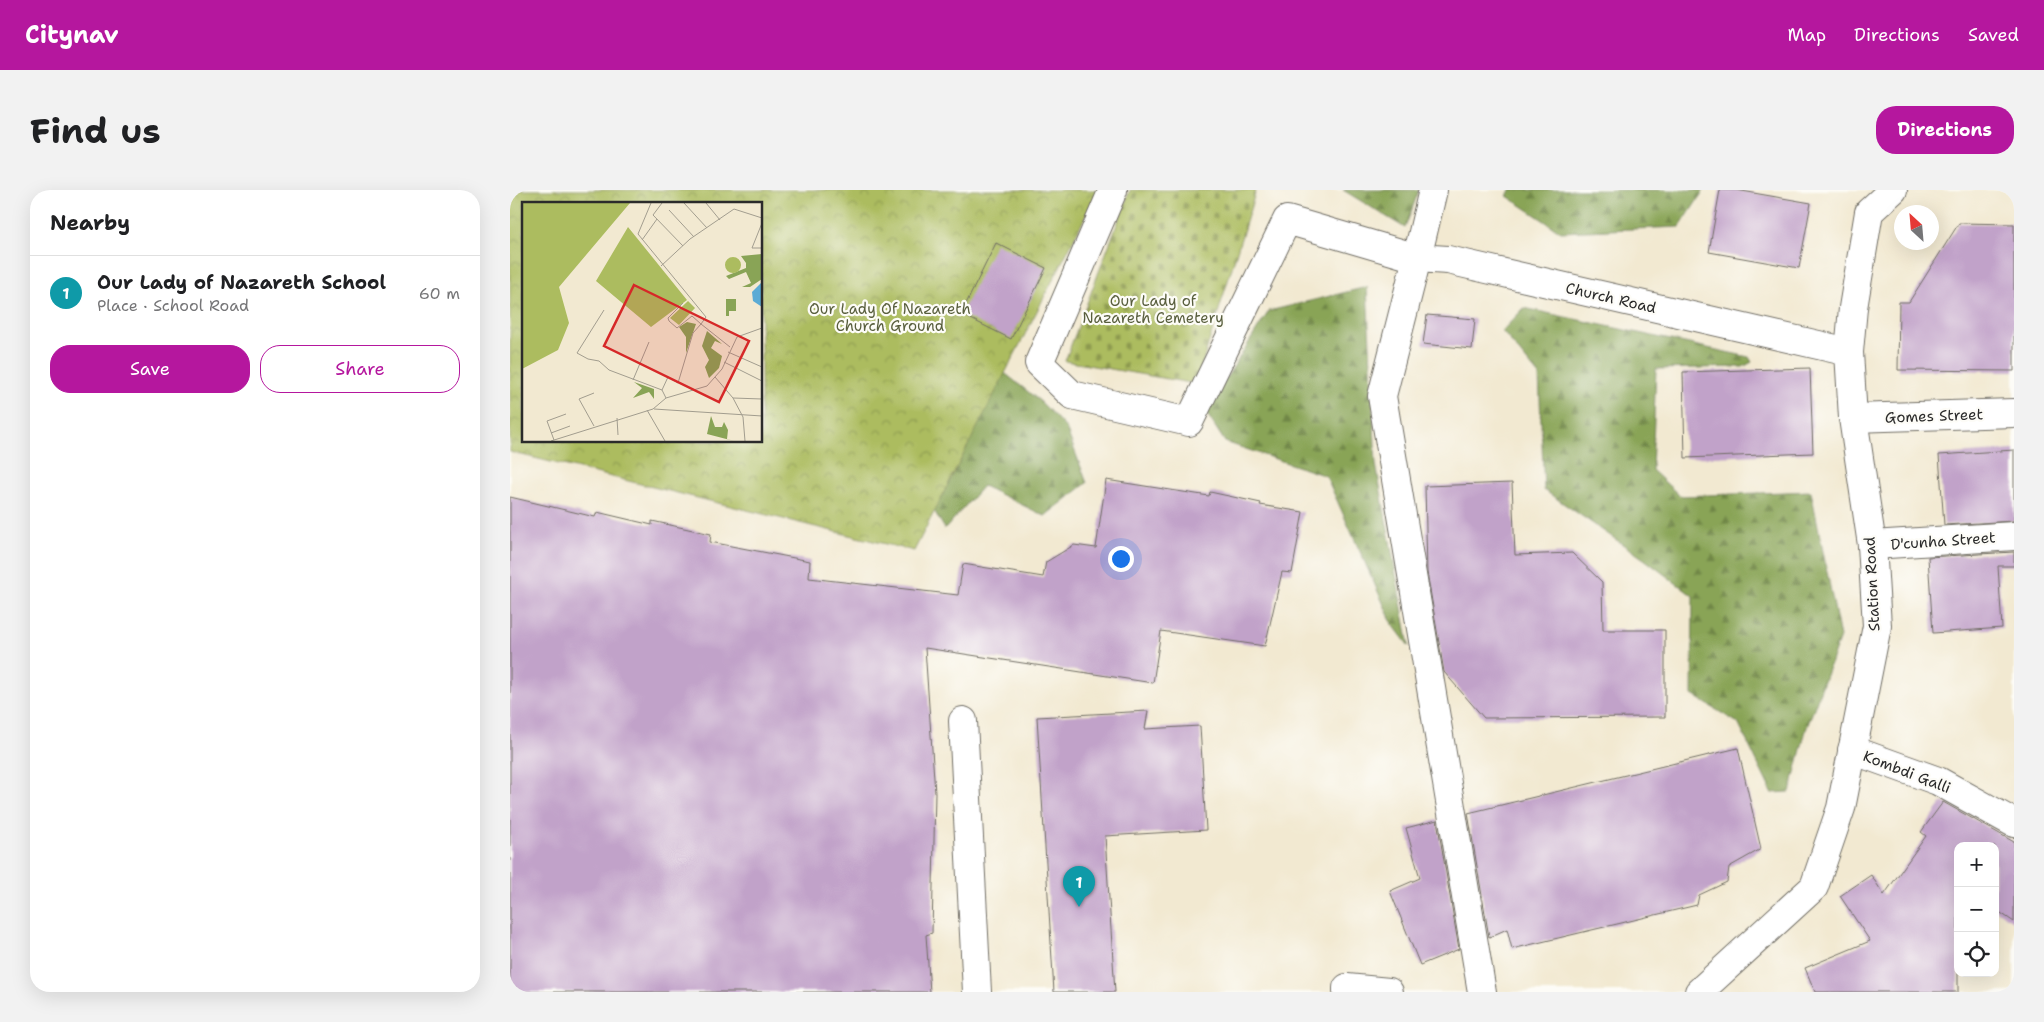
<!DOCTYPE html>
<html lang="en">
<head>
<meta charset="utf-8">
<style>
	:root { --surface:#fff; --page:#f2f2f2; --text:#202124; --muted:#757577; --line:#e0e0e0; --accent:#b5179e }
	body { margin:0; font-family:"Shantell Sans",sans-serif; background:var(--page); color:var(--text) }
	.controls { position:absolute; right:15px; bottom:15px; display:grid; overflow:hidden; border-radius:10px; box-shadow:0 5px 20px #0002 }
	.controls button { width:45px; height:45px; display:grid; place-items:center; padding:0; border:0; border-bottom:1px solid var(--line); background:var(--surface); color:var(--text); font:25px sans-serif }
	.compass { position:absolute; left:1384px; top:15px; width:45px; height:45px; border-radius:50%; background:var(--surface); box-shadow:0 5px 20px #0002; rotate:334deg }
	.you { position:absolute; left:610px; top:368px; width:18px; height:18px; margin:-12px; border:4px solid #fff; border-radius:50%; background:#1a73e8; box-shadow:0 0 0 8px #1a73e833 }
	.badge { display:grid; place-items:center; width:32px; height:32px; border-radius:50%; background:var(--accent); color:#fff; font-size:16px; font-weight:700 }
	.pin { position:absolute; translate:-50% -41px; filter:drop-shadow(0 1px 2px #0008) }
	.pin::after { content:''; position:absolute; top:26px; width:18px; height:15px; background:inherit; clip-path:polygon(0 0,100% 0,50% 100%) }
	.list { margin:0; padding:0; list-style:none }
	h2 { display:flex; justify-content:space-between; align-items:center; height:65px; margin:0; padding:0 20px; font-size:21px }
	h2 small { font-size:16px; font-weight:400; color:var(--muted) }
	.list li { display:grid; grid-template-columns:32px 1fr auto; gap:15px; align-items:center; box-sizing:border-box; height:75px; padding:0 20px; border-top:1px solid var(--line) }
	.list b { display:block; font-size:19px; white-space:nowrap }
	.list p { margin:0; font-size:16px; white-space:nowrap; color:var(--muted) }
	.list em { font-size:16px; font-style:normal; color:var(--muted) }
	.actions { display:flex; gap:10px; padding:15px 20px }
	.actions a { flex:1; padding:11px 0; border:1px solid var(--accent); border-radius:20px; text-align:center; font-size:18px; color:var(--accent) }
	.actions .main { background:var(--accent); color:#fff }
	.icon { flex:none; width:28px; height:28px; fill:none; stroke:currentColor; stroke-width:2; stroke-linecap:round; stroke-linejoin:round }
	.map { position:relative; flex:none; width:1504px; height:802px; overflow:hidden; border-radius:20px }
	header { display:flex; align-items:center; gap:30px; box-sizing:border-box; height:70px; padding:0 25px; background:var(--accent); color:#fff }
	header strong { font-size:24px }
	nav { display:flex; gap:28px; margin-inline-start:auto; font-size:18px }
	.intro { display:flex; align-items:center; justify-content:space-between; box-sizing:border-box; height:120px; padding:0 30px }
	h1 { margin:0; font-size:35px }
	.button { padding:12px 22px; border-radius:20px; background:var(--accent); color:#fff; font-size:18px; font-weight:700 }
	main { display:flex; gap:30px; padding:0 30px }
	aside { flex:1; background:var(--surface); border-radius:20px; box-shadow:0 5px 20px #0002 }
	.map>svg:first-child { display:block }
	.forest { fill:url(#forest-firs); stroke:#5a6840 }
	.cemetery { fill:url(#cemetery-stones); stroke:#6c7445 }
	.park { fill:url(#park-crowns); stroke:#6c7445; fill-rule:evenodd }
	.building { fill:#c1a2c9 }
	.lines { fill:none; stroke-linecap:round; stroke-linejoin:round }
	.street-casing { stroke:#716e65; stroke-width:30 }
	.secondary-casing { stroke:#716e65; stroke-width:30 }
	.street { stroke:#fff; stroke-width:28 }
	.secondary { stroke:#fff; stroke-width:28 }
	.labels { text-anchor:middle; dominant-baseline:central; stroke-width:4.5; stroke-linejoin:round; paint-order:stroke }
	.street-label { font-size:15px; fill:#2b2b2b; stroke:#fdfcf7 }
	.park-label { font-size:15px; fill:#585e3d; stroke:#fdfcf7 }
	.inset-road { fill:none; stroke:#a29d8f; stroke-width:1 }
	.view { fill:#d62828; fill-opacity:0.15; stroke:#d62828; stroke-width:2.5 }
	.inset-edge { fill:none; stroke:#2b2b2b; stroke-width:2.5 }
</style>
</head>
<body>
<header>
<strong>Citynav</strong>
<nav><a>Map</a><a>Directions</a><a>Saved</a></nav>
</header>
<div class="intro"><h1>Find us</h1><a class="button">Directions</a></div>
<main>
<aside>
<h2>Nearby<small></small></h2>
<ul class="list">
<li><span class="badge" style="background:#0f9aa8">1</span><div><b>Our Lady of Nazareth School</b><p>Place · School Road</p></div><em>60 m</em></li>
</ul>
<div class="actions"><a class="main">Save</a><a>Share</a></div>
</aside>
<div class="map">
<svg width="1504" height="802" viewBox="0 0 1504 802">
	<defs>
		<pattern id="forest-firs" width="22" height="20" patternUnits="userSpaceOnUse" patternTransform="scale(1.25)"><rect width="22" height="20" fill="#89a456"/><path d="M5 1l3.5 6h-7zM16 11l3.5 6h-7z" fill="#708647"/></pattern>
		<pattern id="cemetery-stones" width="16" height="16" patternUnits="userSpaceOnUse" patternTransform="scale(1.25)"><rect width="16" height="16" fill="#acbc5f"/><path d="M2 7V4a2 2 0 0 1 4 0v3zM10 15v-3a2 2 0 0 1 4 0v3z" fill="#8c994f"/></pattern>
		<pattern id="park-crowns" width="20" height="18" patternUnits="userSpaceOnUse" patternTransform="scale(1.25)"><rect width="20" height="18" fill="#acbc5f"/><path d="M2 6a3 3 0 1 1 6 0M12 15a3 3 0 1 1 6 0" fill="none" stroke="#8c994f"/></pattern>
	</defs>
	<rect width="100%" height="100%" fill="#fdfcf7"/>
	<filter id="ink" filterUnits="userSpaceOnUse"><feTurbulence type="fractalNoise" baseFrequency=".02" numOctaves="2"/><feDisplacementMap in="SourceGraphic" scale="10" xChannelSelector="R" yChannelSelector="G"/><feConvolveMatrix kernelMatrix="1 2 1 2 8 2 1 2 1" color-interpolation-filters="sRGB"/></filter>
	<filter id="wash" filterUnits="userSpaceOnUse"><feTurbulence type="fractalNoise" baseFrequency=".0096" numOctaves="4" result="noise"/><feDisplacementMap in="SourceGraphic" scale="20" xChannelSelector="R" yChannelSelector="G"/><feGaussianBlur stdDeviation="1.12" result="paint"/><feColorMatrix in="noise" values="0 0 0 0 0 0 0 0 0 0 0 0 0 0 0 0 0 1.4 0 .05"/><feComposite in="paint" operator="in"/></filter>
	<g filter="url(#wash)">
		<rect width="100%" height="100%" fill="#f2e9d1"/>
		<path class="forest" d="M 833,0 L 909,0 L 895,38 Z
			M 1000,0 L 1194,0 L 1170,37 L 1051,42 L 997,6 Z
			M 857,97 L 866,274 L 899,456 L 883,435 L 816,286 L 715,252 L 695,221 L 759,121 Z
			M 1014,118 L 1239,167 L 1242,172 L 1233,177 L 1146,179 L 1142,280 L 1170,306 L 1301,301 L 1330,447 L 1296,540 L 1280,602 L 1262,603 L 1228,533 L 1182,505 L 1183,406 L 1134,369 L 1034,300 L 1029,186 L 992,141 Z
			M 457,153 L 531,212 L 556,238 L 577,293 L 535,326 L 473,296 L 435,339 L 401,282 Z"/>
		<path class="cemetery" d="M 620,0 L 746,0 L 686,194 L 555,171 Z"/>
		<path class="park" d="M 0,0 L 589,0 L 404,361 L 0,262 ZM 14,14 L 251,14 L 251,251 L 14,251 Z"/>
		<g id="blocks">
			<path class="building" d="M 1210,0 L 1226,0 L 1301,13 L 1289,78 L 1199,62 Z
				M 1449,33 L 1504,34 L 1504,181 L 1388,180 L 1389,112 L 1399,112 Z
				M 486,53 L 536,78 L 501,149 L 451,124 Z
				M 917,125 L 965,129 L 962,159 L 913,154 Z
				M 1300,178 L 1303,263 L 1175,268 L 1173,182 Z
				M 1504,260 L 1504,331 L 1434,335 L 1429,265 Z
				M 596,290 L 699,306 L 700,302 L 751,313 L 750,315 L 793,322 L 782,383 L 772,382 L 755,456 L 651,441 L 643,493 L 415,458 L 425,603 L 422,743 L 416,745 L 420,802 L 0,802 L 0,307 L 85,327 L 87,322 L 142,335 L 142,331 L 201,344 L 200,352 L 300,371 L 299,388 L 448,405 L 453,374 L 533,387 L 536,372 L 564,355 L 586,358 Z
				M 1002,293 L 1005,365 L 1062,363 L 1092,392 L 1093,440 L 1155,440 L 1155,527 L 974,528 L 934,482 L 917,382 L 915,296 Z
				M 1504,362 L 1504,376 L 1488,376 L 1492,438 L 1423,443 L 1418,367 Z
				M 638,521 L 635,539 L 690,536 L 696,640 L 595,646 L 605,802 L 544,802 L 527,527 Z
				M 1228,558 L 1251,659 L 1219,677 L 1217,692 L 1189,705 L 1187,715 L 1002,759 L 997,739 L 979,747 L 958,623 Z
				M 1433,612 L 1504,652 L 1504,732 L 1485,719 L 1485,656 L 1448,656 L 1448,802 L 1305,802 L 1295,778 L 1360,751 L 1330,706 L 1361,685 L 1374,705 L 1416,646 L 1411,642 Z
				M 927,630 L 949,759 L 910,775 L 880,701 L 910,688 L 896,638 Z"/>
		</g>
	</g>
	<g filter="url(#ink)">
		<use href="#blocks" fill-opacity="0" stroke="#716e65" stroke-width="1"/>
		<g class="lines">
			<defs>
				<path id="street" d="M 603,0 L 529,173 L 562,205 L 679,232 L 777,30 L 907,68 L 872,206 L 972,802
					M 923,0 L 907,68 L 938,70 L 1339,162
					M 1343,228 L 1504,223
					M 1362,355 L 1504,346
					M 453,531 L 467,802
					M 1342,560 L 1428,591 L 1504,633
					M 837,802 L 837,798 L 879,802"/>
				<path id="secondary" d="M 1189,802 L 1304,697 L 1331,618 L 1367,436 L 1362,355 L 1343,228 L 1339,162 L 1343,118 L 1359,22 L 1383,0"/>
			</defs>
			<use href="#street" class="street-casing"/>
			<use href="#secondary" class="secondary-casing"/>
			<use href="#street" class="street"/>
			<use href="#secondary" class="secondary"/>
		</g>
	</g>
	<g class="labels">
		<g class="street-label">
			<text transform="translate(1101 108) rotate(13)">Church Road</text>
			<text transform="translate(1424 226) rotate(-2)">Gomes Street</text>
			<text transform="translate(1433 351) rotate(-4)">D'cunha Street</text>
			<text transform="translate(1362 394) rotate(-93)">Station Road</text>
			<text transform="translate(1397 582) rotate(21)">Kombdi Galli</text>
		</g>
		<g class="park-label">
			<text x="643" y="111">Our Lady of<tspan x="643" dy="17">Nazareth Cemetery</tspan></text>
			<text x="380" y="119">Our Lady Of Nazareth<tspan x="380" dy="17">Church Ground</tspan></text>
		</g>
	</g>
	<g transform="translate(12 12)">
		<rect width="240" height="240" fill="#f2e9d1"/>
		<path d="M 240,52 L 240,77 L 228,85 L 220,85 L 229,81 L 224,70 L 207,77 L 204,74 L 224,66 L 224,61 L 219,54 ZM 204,97 L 214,97 L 214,109 L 207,109 L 207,114 L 204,114 ZM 165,120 L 174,122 L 164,151 L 164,135 L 157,125 ZM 185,129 L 200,142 L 193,139 L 189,146 L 200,154 L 197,166 L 187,176 L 183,165 L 187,158 L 180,144 ZM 112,180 L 132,187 L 132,197 L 127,190 L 111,196 L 120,186 ZM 189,214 L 193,225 L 200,225 L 202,220 L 206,228 L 205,237 L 212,239 L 185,232 Z" fill="#89a456"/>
		<path d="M 0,1 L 108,1 L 37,85 L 47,121 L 36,148 L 0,167 Z" fill="#acbc5f"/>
		<path d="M 166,99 L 173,106 L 157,123 L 148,116 Z" fill="#acbc5f"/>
		<path d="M 106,25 L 165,98 L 129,125 L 74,79 ZM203 63a8 8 0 1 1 16 0a8 8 0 1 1-16 0Z" fill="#acbc5f"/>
		<path d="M 240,80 L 240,105 L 231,99 L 230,90 Z" fill="#5babd5"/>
		<path class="inset-road" d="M 129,1 L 116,32 L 184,115 L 179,122 L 208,145M 140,1 L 131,13 L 161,44M 162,1 L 185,26M 184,1 L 198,18M 212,7 L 240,16M 147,8 L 172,35M 240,21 L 230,46 L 240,46M 120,38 L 135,17M 139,64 L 168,37 L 212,7M 82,108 L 55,151 L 66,157 L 77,159 L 87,168 L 140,188M 206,150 L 240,165M 202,160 L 240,179M 193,175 L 211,196 L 221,215 L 223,239M 111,178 L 127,140M 72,191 L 57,197 L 72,224M 144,196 L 140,188 L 146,175 L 156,181 L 171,131 L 179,122 L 170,114 L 155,126 L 147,119 L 146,116 L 161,101M 211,196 L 240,197M 132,207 L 240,214M 125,208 L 143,239M 95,216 L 96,233M 29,231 L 48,224M 32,238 L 25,219 L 44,212M 29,239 L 131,207 L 144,196 L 185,184 L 200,167 L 215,135 L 240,126"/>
		<path class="view" d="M 112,83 L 227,139 L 197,200 L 82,144 Z"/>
		<rect width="240" height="240" class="inset-edge"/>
	</g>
</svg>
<div class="controls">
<button>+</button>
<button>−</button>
<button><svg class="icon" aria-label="locate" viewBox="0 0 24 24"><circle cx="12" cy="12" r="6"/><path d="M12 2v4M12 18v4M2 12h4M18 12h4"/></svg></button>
</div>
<svg class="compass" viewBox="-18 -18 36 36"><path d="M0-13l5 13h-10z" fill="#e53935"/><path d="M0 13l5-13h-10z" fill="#757577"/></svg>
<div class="you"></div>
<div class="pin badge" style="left:569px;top:717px;background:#0f9aa8">1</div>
</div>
</main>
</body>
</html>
